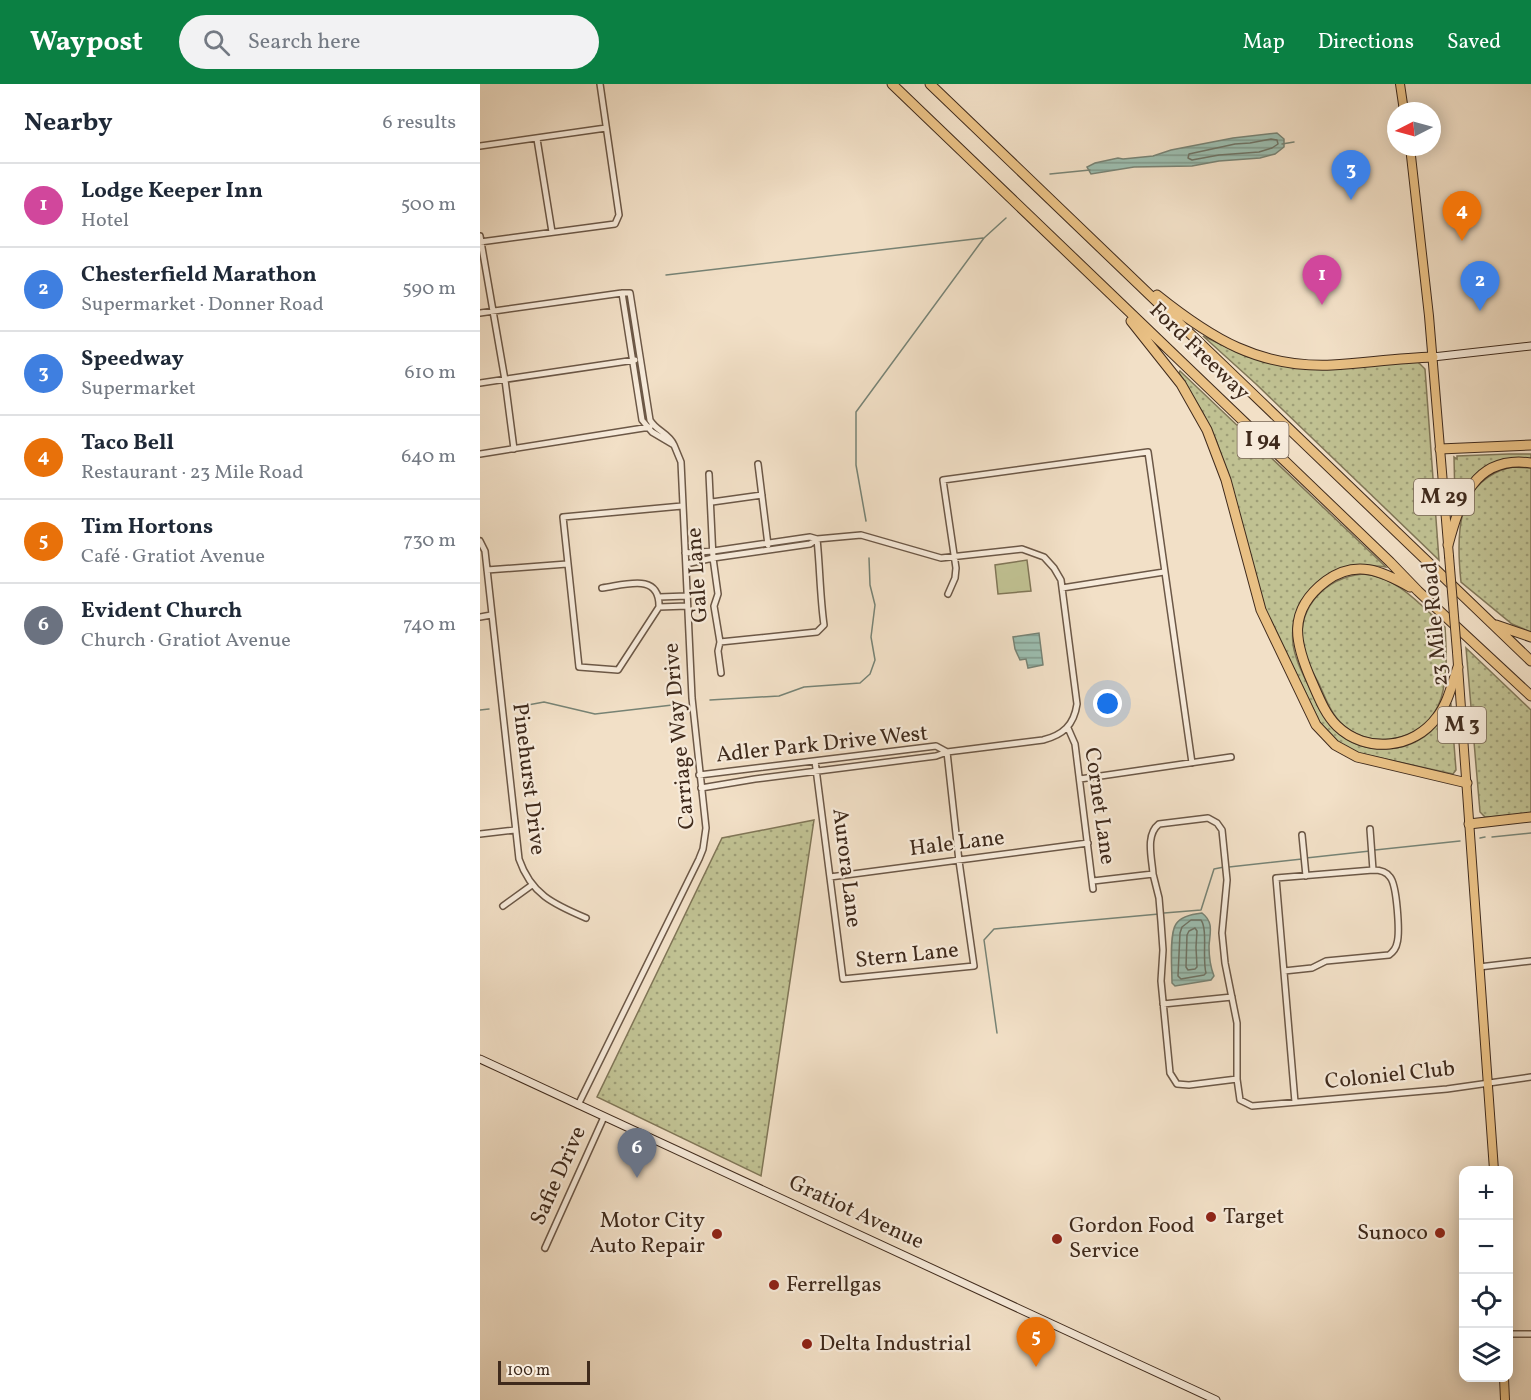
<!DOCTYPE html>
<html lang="en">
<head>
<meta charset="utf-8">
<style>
	:root { --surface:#fff; --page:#f2f2f3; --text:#1f2937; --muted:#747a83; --line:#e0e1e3; --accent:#0b8043 }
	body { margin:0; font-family:Vollkorn,serif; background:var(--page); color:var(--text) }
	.controls { position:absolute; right:18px; bottom:18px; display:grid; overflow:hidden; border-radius:12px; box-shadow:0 3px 15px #0003 }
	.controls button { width:54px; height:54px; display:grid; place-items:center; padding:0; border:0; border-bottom:2px solid var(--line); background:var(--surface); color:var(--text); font:30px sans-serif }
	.compass { position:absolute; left:907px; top:18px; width:54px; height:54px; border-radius:50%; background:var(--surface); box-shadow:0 3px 15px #0003; rotate:264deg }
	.scale { position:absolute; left:18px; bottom:15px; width:92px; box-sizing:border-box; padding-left:6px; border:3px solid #3f2a1c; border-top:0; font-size:16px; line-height:21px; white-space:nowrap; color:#3f2a1c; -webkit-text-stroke:4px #f7ebdb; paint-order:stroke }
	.you { position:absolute; left:628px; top:620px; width:21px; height:21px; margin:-15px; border:4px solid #fff; border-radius:50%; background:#1a73e8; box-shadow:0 0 0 9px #1a73e833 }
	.badge { display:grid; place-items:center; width:39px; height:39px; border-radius:50%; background:var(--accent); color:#fff; font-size:20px; font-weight:700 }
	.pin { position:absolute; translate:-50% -50px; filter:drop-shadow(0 2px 3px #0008) }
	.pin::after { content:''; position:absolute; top:32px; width:21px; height:18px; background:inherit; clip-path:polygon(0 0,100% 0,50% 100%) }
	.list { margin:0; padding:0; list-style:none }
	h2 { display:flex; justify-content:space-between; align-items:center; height:78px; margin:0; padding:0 24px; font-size:26px }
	h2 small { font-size:20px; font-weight:400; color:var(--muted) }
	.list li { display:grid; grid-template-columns:39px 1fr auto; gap:18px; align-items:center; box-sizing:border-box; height:84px; padding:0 24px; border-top:2px solid var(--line) }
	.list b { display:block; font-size:22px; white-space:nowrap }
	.list p { margin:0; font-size:20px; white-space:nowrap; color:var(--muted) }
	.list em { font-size:20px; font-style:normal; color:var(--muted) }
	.icon { flex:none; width:33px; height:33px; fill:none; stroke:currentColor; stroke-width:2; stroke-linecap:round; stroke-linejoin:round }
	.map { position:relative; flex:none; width:1051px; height:1316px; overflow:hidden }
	header { display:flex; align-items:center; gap:36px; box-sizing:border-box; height:84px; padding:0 30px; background:var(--accent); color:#fff }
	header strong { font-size:28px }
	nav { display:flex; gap:33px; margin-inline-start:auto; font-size:21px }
	.search { width:420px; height:54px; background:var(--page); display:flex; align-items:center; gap:15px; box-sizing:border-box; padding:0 21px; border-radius:33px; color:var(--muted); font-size:22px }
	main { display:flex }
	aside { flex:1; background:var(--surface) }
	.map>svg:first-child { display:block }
	.grass { fill:url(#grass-dots); stroke:#807657; stroke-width:1.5 }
	.garden { fill:#c0c192; stroke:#807657; stroke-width:1.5 }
	.water { fill:url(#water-rules); stroke:#778375; stroke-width:1.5 }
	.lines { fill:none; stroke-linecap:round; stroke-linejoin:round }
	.shore { stroke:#6e7466; stroke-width:1.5 }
	.stream { stroke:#778375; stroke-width:1.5 }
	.street-casing { stroke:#6c5847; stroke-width:8 }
	.secondary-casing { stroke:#3f2a1c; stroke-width:9 }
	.primary-casing { stroke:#3f2a1c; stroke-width:10 }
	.highway-casing { stroke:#3f2a1c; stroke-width:11 }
	.street { stroke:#f7ebdb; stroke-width:5 }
	.secondary { stroke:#f7ebdb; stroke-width:7 }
	.primary { stroke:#e9c084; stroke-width:8 }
	.highway { stroke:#e9c084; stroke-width:9 }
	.primary-bridge-casing { stroke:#3f2a1c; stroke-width:10; stroke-linecap:butt }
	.primary-bridge { stroke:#e9c084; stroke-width:8 }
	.poi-dot { fill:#8f2418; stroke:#f7ebdb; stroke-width:2 }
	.labels { text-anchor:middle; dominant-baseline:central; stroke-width:4.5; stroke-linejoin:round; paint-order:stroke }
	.shield { fill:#f7ebdb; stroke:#766455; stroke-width:1.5 }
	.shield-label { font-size:21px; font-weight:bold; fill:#3f2a1c }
	.street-label { font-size:22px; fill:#3f2a1c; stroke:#f7ebdb }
	.poi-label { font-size:22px; fill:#3f2a1c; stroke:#f7ebdb; text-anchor:start }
</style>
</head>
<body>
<header>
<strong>Waypost</strong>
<div class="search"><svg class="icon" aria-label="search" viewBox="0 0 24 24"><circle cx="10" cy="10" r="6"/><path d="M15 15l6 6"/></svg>Search here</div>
<nav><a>Map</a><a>Directions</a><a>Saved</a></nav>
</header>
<main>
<aside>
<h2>Nearby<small>6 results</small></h2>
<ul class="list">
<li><span class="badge" style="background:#d1479c">1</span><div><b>Lodge Keeper Inn</b><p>Hotel</p></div><em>500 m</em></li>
<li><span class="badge" style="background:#3f7fe0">2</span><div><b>Chesterfield Marathon</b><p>Supermarket · Donner Road</p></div><em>590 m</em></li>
<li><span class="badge" style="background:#3f7fe0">3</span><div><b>Speedway</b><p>Supermarket</p></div><em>610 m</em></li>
<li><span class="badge" style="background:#e8710a">4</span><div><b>Taco Bell</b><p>Restaurant · 23 Mile Road</p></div><em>640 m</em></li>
<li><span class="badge" style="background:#e8710a">5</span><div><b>Tim Hortons</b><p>Café · Gratiot Avenue</p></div><em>730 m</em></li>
<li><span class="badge" style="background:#6b7280">6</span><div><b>Evident Church</b><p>Church · Gratiot Avenue</p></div><em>740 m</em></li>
</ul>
</aside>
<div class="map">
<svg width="1051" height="1316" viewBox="0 0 1051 1316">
	<defs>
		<pattern id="grass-dots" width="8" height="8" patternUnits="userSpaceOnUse" patternTransform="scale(1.5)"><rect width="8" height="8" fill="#c0c192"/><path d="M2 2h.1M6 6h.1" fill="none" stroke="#9d9d76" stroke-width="1.8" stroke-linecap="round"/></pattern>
		<pattern id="water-rules" width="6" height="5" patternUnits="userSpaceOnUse" patternTransform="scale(1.5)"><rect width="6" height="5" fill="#9cbeb0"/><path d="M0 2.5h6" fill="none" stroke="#819b8e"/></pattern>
	</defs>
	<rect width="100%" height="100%" fill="#f2e0c7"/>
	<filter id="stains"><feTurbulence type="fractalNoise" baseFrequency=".00333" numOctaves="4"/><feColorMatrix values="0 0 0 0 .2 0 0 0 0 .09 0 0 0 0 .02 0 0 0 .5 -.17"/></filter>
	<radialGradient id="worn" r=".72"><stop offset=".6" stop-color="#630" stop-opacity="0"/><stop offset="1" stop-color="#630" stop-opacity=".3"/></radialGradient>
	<path class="grass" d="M 723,252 L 768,273 L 854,285 L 937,277 L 945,285 L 959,476 L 776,300 Z
		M 700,287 L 906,483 C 894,482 881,479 870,482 C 834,490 809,523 813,560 C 815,576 824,592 831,607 C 838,621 844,635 855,646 C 878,669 918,671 944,653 C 956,645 963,633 971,621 L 976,686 L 973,690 L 878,669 L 862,661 L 843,645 L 785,525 L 751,400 L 736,356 L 723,329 L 699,289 Z
		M 1029,370 L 1051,370 L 1051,376 L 1038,376 L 992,396 L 975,417 L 974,373 L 977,375 L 977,372 Z
		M 1031,383 L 1051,384 L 1051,548 L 1032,540 L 981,498 C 976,451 975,398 1031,383 Z
		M 883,490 C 917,492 941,522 965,543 C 968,590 970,648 910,655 C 893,657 876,652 863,641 C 852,631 846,616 840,602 C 834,590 826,578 823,565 C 816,524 844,494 883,490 Z
		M 986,564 L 1051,626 L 1051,729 L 1009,733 L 1005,733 L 1000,728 Z
		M 334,736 L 281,1092 L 117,1013 L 242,754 Z"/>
	<path class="garden" d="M 547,476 L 551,507 L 518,510 L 515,481 Z"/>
	<path class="water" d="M 797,49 L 804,55 L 804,63 L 795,70 L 780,74 L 739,77 L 712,82 L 654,83 L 611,90 L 607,83 L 615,79 L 638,74 L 643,75 L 673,72 L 691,66 L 753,54 Z
		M 559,549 L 563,581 L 548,584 L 546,575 L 540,576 L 535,565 L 533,553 Z
		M 722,829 C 734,838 730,849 729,862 C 729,872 730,882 734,892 L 731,896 L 695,902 L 692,899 C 692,886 689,850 696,840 C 701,832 713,830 722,829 Z"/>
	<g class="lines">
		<path class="shore" d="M 791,55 L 797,56 L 798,60 L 792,64 L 779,68 L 739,71 L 712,76 L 708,74 L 709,70 L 755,60 L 770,59 Z
			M 711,836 L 721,836 C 728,846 722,874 726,889 L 724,891 L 701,895 L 698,892 L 700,849 L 702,843 Z
			M 715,844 L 717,847 L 716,863 L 717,883 L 715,885 L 708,886 L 706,883 L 707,851 L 709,847 Z"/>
		<path class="stream" d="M 802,60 L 814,58
			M 570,90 L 610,86
			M 186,191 L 503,154
			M 386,437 L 376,381 L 376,328 L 504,154 L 526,134
			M 230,616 L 299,612 L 324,603 L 380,599 L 390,590 L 395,576 L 391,553 L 395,521 L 390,501 L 389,474
			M 37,623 L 64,618 L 115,630 L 201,620
			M 0,626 L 9,625
			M 1012,753 L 1051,749
			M 1000,754 L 1005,753
			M 895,766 L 980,757
			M 826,774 L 890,767
			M 749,783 L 822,775
			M 684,829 L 721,826 L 734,785 L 744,783
			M 517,949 L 504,856 L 514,845 L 679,830"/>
		<defs>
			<path id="street" d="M 57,55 L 72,148
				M 0,62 L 126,44
				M 0,152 L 25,296 L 34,365
				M 0,158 L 135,140 L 139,131 L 120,0
				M 142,209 L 150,209 L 170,336 C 176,347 189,349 194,361 L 172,348 L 162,336 Z
				M 0,229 L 142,209
				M 0,299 L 155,276
				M 0,370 L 170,343
				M 278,380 L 288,461
				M 229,390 L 233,474 L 238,510 L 234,522 L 240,558 L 238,567 L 241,589
				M 232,418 L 282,411
				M 0,457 L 5,467 L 39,775 C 51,810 73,820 106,834
				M 205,469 L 233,467 L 330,453 L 337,455 L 330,460 L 233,474 L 206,480
				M 7,486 L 87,480
				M 122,504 C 145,501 180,488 179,523 L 138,586 L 99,583 L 83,433 L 202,422
				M 582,504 L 684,488
				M 468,510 L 475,494 L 476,484 L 463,396 L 668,368 L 712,679
				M 179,513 L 207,512
				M 179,523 L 207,522
				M 0,533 L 11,531
				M 240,558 L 337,548 L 344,541 C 340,512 340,484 337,455 L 381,451 L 461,474 L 542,465 L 564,473 L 574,484 L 581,496 L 597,620 C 594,641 583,651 563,656 L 467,668 L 479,777 L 494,882 L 363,895 L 335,677
				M 588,644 L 595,660 L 613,805
				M 219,691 L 456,662 L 467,668 L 456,672 L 275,695 L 221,704
				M 600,695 L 751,673
				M 890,745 L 893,786
				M 0,750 L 35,746
				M 822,751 L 826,792
				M 673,790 C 672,774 665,751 679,740 L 728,734 L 737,739 L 742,746 L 747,796 L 742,849 L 745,879 L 757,939 L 757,995
				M 350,793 L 608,759
				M 613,797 L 673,790 L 679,814 L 681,838 L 683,866 L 681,897 L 690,989 L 697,1000 L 709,1001 L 757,995 L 760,1016 L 772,1022 L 967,1005 L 1051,993
				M 23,822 L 52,801
				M 999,883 L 1051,877
				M 804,887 L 832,884 L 846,877 L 909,871 C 913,868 916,865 917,859 C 920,849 917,801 910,793 C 906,787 899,786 893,786 L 796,794 L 815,1018
				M 683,920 L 752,913
				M 98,1021 L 219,775 L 223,765 L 226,744 L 212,614 L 201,378 L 194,361
				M 65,1164 L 124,1033
				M 1028,1250 L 1051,1250"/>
			<path id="secondary" d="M 953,273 L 1051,262
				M 0,975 L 736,1316"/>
			<path id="primary" d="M 920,0 L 924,27
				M 930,63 L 949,232 L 969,472
				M 977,568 L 1014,1086
				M 1024,1294 L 1025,1316"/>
			<path id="highway" d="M 412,0 L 910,478 L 938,507 L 1051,612
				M 450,0 L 1051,577
				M 677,211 C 732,255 779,284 852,281 C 885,279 919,274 953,273
				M 651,237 L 701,300 L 727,346 L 746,396 L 781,526 L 836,641 L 855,661 L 877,673 L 987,699
				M 960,365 L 1051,361
				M 968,461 C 980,417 994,371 1051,379
				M 930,503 C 902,487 876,475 846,497 C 806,527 815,560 832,598 C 839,614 845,630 857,642 C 886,670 934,665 957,633 C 968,619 972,600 978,583
				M 1016,541 L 1051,553
				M 989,740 L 1051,733"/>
		</defs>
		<use href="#street" class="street-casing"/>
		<use href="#secondary" class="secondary-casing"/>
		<use href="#primary" class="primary-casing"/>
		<use href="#highway" class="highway-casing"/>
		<use href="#street" class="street"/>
		<use href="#secondary" class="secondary"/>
		<use href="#primary" class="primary"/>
		<use href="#highway" class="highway"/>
		<defs>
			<path id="primary-bridge" d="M 969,472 L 977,568"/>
		</defs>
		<use href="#primary-bridge" class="primary-bridge-casing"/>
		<use href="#primary-bridge" class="primary-bridge"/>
	</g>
	<g class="poi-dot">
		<circle cx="731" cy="1133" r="6"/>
		<circle cx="960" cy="1149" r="6"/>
		<circle cx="237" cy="1150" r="6"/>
		<circle cx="577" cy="1155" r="6"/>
		<circle cx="294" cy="1201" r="6"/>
		<circle cx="327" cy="1260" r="6"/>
	</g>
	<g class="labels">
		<g class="shield">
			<rect x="757.5" y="338" width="51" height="36" rx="4.5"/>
			<rect x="934" y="395" width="60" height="36" rx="4.5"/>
			<rect x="958" y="623" width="48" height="36" rx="4.5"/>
		</g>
		<g class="shield-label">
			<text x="783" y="356">I 94</text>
			<text x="964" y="413">M 29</text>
			<text x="982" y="641">M 3</text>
		</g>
		<g class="street-label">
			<text transform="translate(719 268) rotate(44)">Ford Freeway</text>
			<text transform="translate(218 491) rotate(-94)">Gale Lane</text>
			<text transform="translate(956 540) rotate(-95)">23 Mile Road</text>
			<text transform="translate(200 652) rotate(-95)">Carriage Way Drive</text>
			<text transform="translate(342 661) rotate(-6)">Adler Park Drive West</text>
			<text transform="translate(48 695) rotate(83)">Pinehurst Drive</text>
			<text transform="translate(619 722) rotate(82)">Cornet Lane</text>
			<text transform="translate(477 760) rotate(-7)">Hale Lane</text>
			<text transform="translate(366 784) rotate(83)">Aurora Lane</text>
			<text transform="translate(427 872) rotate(-6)">Stern Lane</text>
			<text transform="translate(910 992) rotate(-6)">Coloniel Club</text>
			<text transform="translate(79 1092) rotate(-66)">Safie Drive</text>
			<text transform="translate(376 1129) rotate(25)">Gratiot Avenue</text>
		</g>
		<g class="poi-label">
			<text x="743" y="1133">Target</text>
			<text x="225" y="1137" text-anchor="end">Motor City<tspan x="225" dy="25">Auto Repair</tspan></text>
			<text x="589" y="1142">Gordon Food<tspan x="589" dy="25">Service</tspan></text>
			<text x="948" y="1149" text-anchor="end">Sunoco</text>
			<text x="306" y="1201">Ferrellgas</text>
			<text x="339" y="1260">Delta Industrial</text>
		</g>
	</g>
	<rect width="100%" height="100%" filter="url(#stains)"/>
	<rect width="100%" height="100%" fill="url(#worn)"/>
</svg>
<div class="controls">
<button>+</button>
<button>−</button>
<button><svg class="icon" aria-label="locate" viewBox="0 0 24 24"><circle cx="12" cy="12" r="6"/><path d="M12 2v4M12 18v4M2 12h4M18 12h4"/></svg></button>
<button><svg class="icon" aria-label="layers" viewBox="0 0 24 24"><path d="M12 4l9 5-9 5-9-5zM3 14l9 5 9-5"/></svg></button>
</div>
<svg class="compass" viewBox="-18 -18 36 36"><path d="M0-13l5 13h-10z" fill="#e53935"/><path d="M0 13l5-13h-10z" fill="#747a83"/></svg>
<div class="scale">100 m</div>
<div class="you"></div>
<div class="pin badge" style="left:842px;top:221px;background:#d1479c">1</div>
<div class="pin badge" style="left:1000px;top:227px;background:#3f7fe0">2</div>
<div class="pin badge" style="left:871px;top:116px;background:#3f7fe0">3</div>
<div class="pin badge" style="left:982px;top:157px;background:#e8710a">4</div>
<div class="pin badge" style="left:556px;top:1283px;background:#e8710a">5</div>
<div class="pin badge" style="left:157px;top:1094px;background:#6b7280">6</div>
</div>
</main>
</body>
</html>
